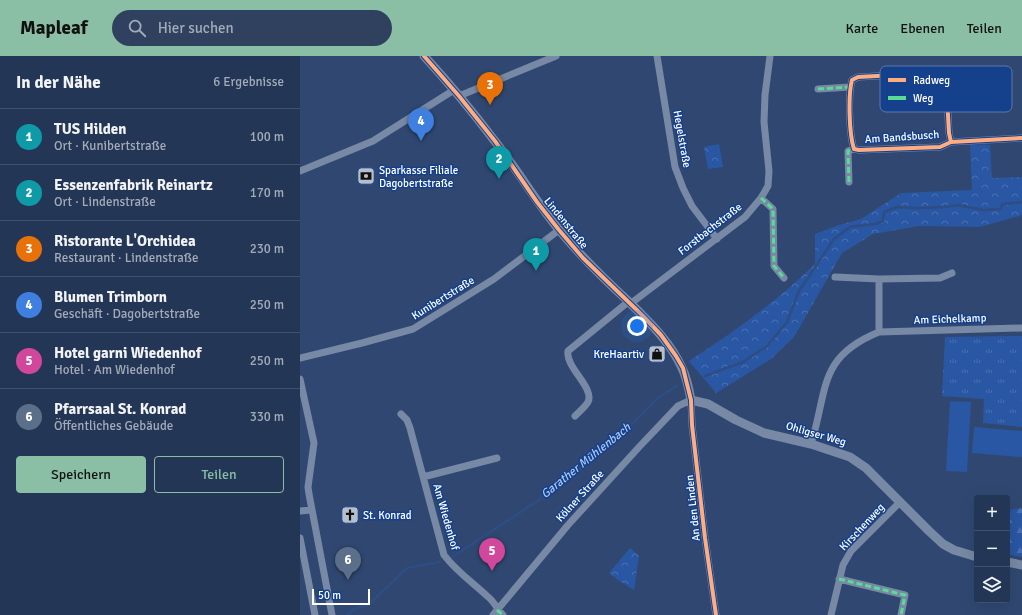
<!DOCTYPE html>
<html lang="de">
<head>
<meta charset="utf-8">
<style>
	:root { --surface:#243655; --page:#30415f; --text:#f1f3f6; --muted:#a3abb9; --line:#41506c; --accent:#8abfa5 }
	body { margin:0; font-family:Signika,sans-serif; background:var(--page); color:var(--text) }
	.controls { position:absolute; right:12px; bottom:12px; display:grid; overflow:hidden; border-radius:4px; box-shadow:0 4px 16px #0002 }
	.controls button { width:36px; height:36px; display:grid; place-items:center; padding:0; border:0; border-bottom:1px solid var(--line); background:var(--surface); color:var(--text); font:20px sans-serif }
	.scale { position:absolute; left:12px; bottom:10px; width:58px; box-sizing:border-box; padding-left:4px; border:2px solid #fff; border-top:0; font-size:11px; line-height:14px; white-space:nowrap; color:#fff; -webkit-text-stroke:3px #15408c; paint-order:stroke }
	.you { position:absolute; left:337px; top:270px; width:14px; height:14px; margin:-10px; border:3px solid #fff; border-radius:50%; background:#1a73e8; box-shadow:0 0 0 6px #1a73e833 }
	.badge { display:grid; place-items:center; width:26px; height:26px; border-radius:50%; background:var(--accent); color:#fff; font-size:13px; font-weight:700 }
	.pin { position:absolute; translate:-50% -33px; filter:drop-shadow(0 1px 2px #0008) }
	.pin::after { content:''; position:absolute; top:21px; width:14px; height:12px; background:inherit; clip-path:polygon(0 0,100% 0,50% 100%) }
	.list { margin:0; padding:0; list-style:none }
	h2 { display:flex; justify-content:space-between; align-items:center; height:52px; margin:0; padding:0 16px; font-size:17px }
	h2 small { font-size:13px; font-weight:400; color:var(--muted) }
	.list li { display:grid; grid-template-columns:26px 1fr auto; gap:12px; align-items:center; box-sizing:border-box; height:56px; padding:0 16px; border-top:1px solid var(--line) }
	.list b { display:block; font-size:15px; white-space:nowrap }
	.list p { margin:0; font-size:13px; white-space:nowrap; color:var(--muted) }
	.list em { font-size:13px; font-style:normal; color:var(--muted) }
	.actions { display:flex; gap:8px; padding:12px 16px }
	.actions a { flex:1; padding:9px 0; border:1px solid var(--accent); border-radius:4px; text-align:center; font-size:14px; color:var(--accent) }
	.actions .main { background:var(--accent); color:#111 }
	.icon { flex:none; width:22px; height:22px; fill:none; stroke:currentColor; stroke-width:2; stroke-linecap:round; stroke-linejoin:round }
	.map { position:relative; flex:none; width:722px; height:559px; overflow:hidden }
	header { display:flex; align-items:center; gap:24px; box-sizing:border-box; height:56px; padding:0 20px; background:var(--accent); color:#111 }
	header strong { font-size:19px }
	nav { display:flex; gap:22px; margin-inline-start:auto; font-size:14px }
	.search { width:280px; height:36px; background:var(--page); display:flex; align-items:center; gap:10px; box-sizing:border-box; padding:0 14px; border-radius:22px; color:var(--muted); font-size:15px }
	main { display:flex }
	aside { flex:1; background:var(--surface) }
	.map>svg:first-child { display:block }
	.grass { fill:url(#grass-tufts) }
	.forest { fill:url(#forest-firs) }
	.park { fill:url(#park-crowns) }
	.pitch { fill:#2957a3 }
	.lines { fill:none; stroke-linecap:round; stroke-linejoin:round }
	.stream { stroke:#2d4d83; stroke-width:2.5 }
	.minor { stroke:#7789a5; stroke-width:7 }
	.tertiary { stroke:#7789a5; stroke-width:9 }
	.quiet { stroke:#5adb95; stroke-width:3; stroke-dasharray:6 3; stroke-linecap:butt }
	.cycleway-casing { stroke:#15408c; stroke-width:6 }
	.cycleway { stroke:#ffac80; stroke-width:4 }
	.labels { text-anchor:middle; dominant-baseline:central; stroke-width:3; stroke-linejoin:round; paint-order:stroke }
	.street-label { font-size:11px; fill:#fff; stroke:#15408c }
	.poi-label { font-size:11px; fill:#fff; stroke:#15408c; text-anchor:start }
	.water-label { font-size:12px; font-style:italic; fill:#abc8f7; stroke:#15408c }
	.key { fill:#15408c; stroke:#5b79ae; stroke-width:1 }
	.key-label { font-size:11px; fill:#fff }
</style>
</head>
<body>
<header>
<strong>Mapleaf</strong>
<div class="search"><svg class="icon" aria-label="search" viewBox="0 0 24 24"><circle cx="10" cy="10" r="6"/><path d="M15 15l6 6"/></svg>Hier suchen</div>
<nav><a>Karte</a><a>Ebenen</a><a>Teilen</a></nav>
</header>
<main>
<aside>
<h2>In der Nähe<small>6 Ergebnisse</small></h2>
<ul class="list">
<li><span class="badge" style="background:#0f9aa8">1</span><div><b>TUS Hilden</b><p>Ort · Kunibertstraße</p></div><em>100 m</em></li>
<li><span class="badge" style="background:#0f9aa8">2</span><div><b>Essenzenfabrik Reinartz</b><p>Ort · Lindenstraße</p></div><em>170 m</em></li>
<li><span class="badge" style="background:#e8710a">3</span><div><b>Ristorante L'Orchidea</b><p>Restaurant · Lindenstraße</p></div><em>230 m</em></li>
<li><span class="badge" style="background:#3f7fe0">4</span><div><b>Blumen Trimborn</b><p>Geschäft · Dagobertstraße</p></div><em>250 m</em></li>
<li><span class="badge" style="background:#d1479c">5</span><div><b>Hotel garni Wiedenhof</b><p>Hotel · Am Wiedenhof</p></div><em>250 m</em></li>
<li><span class="badge" style="background:#5c6f8a">6</span><div><b>Pfarrsaal St. Konrad</b><p>Öffentliches Gebäude</p></div><em>330 m</em></li>
</ul>
<div class="actions"><a class="main">Speichern</a><a>Teilen</a></div>
</aside>
<div class="map">
<svg width="722" height="559" viewBox="0 0 722 559">
	<defs>
		<pattern id="grass-tufts" width="24" height="20" patternUnits="userSpaceOnUse"><rect width="24" height="20" fill="#2957a3"/><path d="M3 7l-1-3M5 7V3M7 7l1-3M15 17l-1-3M17 17v-4M19 17l1-3" fill="none" stroke="#4970b1"/></pattern>
		<pattern id="forest-firs" width="22" height="20" patternUnits="userSpaceOnUse"><rect width="22" height="20" fill="#2957a3"/><path d="M5 1l3.5 6h-7zM16 11l3.5 6h-7z" fill="#4970b1"/></pattern>
		<pattern id="park-crowns" width="20" height="18" patternUnits="userSpaceOnUse"><rect width="20" height="18" fill="#2957a3"/><path d="M2 6a3 3 0 1 1 6 0M12 15a3 3 0 1 1 6 0" fill="none" stroke="#4970b1"/></pattern>
	</defs>
	<rect width="100%" height="100%" fill="#304871"/>
	<path class="grass" d="M 722,280 L 722,371 L 683,367 L 684,343 L 642,340 L 645,281 Z"/>
	<path class="forest" d="M 722,452 L 722,501 L 707,498 L 707,454 Z"/>
	<path class="park" d="M 419,88 L 423,111 L 408,113 L 404,91 Z
		M 670,88 L 690,89 L 692,122 L 722,121 L 722,159 L 680,171 L 619,170 L 573,178 L 542,197 L 494,281 L 471,303 L 416,337 L 389,305 C 434,276 477,245 515,208 L 515,178 L 539,169 L 561,163 L 601,137 L 672,134 Z
		M 330,492 L 339,500 L 334,534 L 321,526 L 309,517 Z"/>
	<path class="pitch" d="M 650,345 L 671,346 L 667,416 L 646,415 Z
		M 674,371 L 722,375 L 722,401 L 672,397 Z"/>
	<g class="lines">
		<path class="stream" d="M 405,320 L 443,306 L 467,290 L 487,266 L 499,235 L 534,183 L 550,171 L 556,170 L 576,168 L 583,165 L 584,156 L 597,151 L 618,152 L 645,151 L 658,149 L 683,154 L 700,153 L 703,148 L 722,146
			M 152,501 L 257,432 L 318,382 L 358,342 L 377,330
			M 47,559 L 54,553 L 68,549 L 107,512 L 140,506"/>
		<path class="minor" d="M 357,0 L 375,111 L 383,132 L 392,150 L 417,183
			M 518,33 L 550,31
			M 159,40 L 256,0
			M 651,86 L 649,77 L 646,23 L 644,19 L 615,18 L 558,21 L 552,24 C 548,39 549,78 554,93 L 559,94 L 640,91 L 651,86 L 722,82
			M 0,115 L 73,85 L 154,34
			M 549,126 L 548,95 L 554,93
			M 461,142 L 473,153 L 474,210 L 484,222
			M 535,221 L 579,223 L 640,222 L 652,217
			M 330,248 L 445,161 L 461,142 L 468,130 L 469,115 L 464,66 L 465,39 L 470,0
			M 579,276 L 579,223
			M 0,302 L 62,287 L 113,273 L 194,223 L 259,174
			M 0,323 L 14,387 L 8,431 L 9,438 L 32,559
			M 101,358 L 107,364 L 110,372 L 144,499 C 156,515 172,526 187,540 C 194,545 197,553 203,559
			M 275,360 C 279,356 285,351 288,346 C 295,332 265,311 268,295 L 328,246
			M 511,388 C 528,335 517,301 579,276 L 722,272
			M 123,421 L 197,402
			M 0,455 L 11,454
			M 0,482 L 15,559
			M 539,523 L 605,539 L 601,559
			M 193,559 L 268,469 L 340,390 L 378,350 L 391,344 L 392,369 L 405,482 L 416,559
			M 531,559 L 543,509 L 551,495 L 600,446"/>
		<path class="tertiary" d="M 124,0 C 149,27 172,55 194,84 C 217,113 236,146 260,175 C 280,199 303,222 327,244 C 347,264 370,285 382,312 C 387,322 389,333 391,344 L 408,348 L 436,364 L 464,377 L 511,388 L 550,401 L 566,412 L 629,475 L 643,488 L 654,494 L 677,501
			M 707,506 L 722,509"/>
		<path class="quiet" d="M 518,33 L 550,31
			M 549,126 L 548,95 L 554,93
			M 461,142 L 473,153 L 474,210 L 484,222
			M 539,523 L 605,539 L 601,559
			M 197,554 L 203,559"/>
		<defs>
			<path id="cycleway" d="M 124,0 L 159,40 L 195,85 L 237,146 L 259,174 L 283,202 L 343,260 L 361,279 L 376,300 L 383,312 L 391,344 L 392,369 L 405,482 L 416,559
				M 651,86 L 649,77 L 646,23 L 644,19 L 615,18 L 558,21 L 552,24 C 548,39 549,78 554,93 L 559,94 L 640,91 L 651,86 L 722,82"/>
		</defs>
		<use href="#cycleway" class="cycleway-casing"/>
		<use href="#cycleway" class="cycleway"/>
	</g>
	<defs>
		<symbol id="bank-square" viewBox="-11 -11 22 22"><rect x="-9" y="-9" width="18" height="18" rx="4" fill="#b7bfcd" stroke="#15408c"/><path d="M-6-4H6V4H-6ZM0-2.3a2.3 2.3 0 1 0 0 4.6a2.3 2.3 0 1 0 0-4.6Z" fill="#111"/></symbol>
		<symbol id="shop-square" viewBox="-11 -11 22 22"><rect x="-9" y="-9" width="18" height="18" rx="4" fill="#b7bfcd" stroke="#15408c"/><path d="M-5-2.5h2.3a2.7 3.5 0 0 1 5.4 0H5L5.5 6h-11ZM-1.5-2.5h3a1.5 2.3 0 0 0-3 0Z" fill="#111"/></symbol>
		<symbol id="church-square" viewBox="-11 -11 22 22"><rect x="-9" y="-9" width="18" height="18" rx="4" fill="#b7bfcd" stroke="#15408c"/><path d="M-1.2-6h2.4v3.5h3.3v2.4h-3.3V6h-2.4V-.1h-3.3v-2.4h3.3Z" fill="#111"/></symbol>
	</defs>
	<g fill-rule="evenodd">
		<use href="#bank-square" x="56" y="110" width="20" height="20"/>
		<use href="#shop-square" x="347" y="288" width="20" height="20"/>
		<use href="#church-square" x="40" y="449" width="20" height="20"/>
	</g>
	<g class="labels">
		<g class="street-label">
			<text transform="translate(602 81) rotate(-4)">Am Bandsbusch</text>
			<text transform="translate(382 83) rotate(80)">Hegelstraße</text>
			<text transform="translate(266 167) rotate(51)">Lindenstraße</text>
			<text transform="translate(410 173) rotate(-38)">Forstbachstraße</text>
			<text transform="translate(143 242) rotate(-32)">Kunibertstraße</text>
			<text transform="translate(650 263) rotate(-2)">Am Eichelkamp</text>
			<text transform="translate(516 378) rotate(16)">Ohligser Weg</text>
			<text transform="translate(280 440) rotate(-48)">Kölner Straße</text>
			<text transform="translate(393 452) rotate(-96)">An den Linden</text>
			<text transform="translate(146 461) rotate(74)">Am Wiedenhof</text>
			<text transform="translate(562 471) rotate(-47)">Kirschenweg</text>
		</g>
		<g class="poi-label">
			<text x="79" y="114">Sparkasse Filiale<tspan x="79" dy="13">Dagobertstraße</tspan></text>
			<text x="344" y="298" text-anchor="end">KreHaartiv</text>
			<text x="63" y="459">St. Konrad</text>
		</g>
		<g class="water-label">
			<text transform="translate(286 405) rotate(-39)">Garather Mühlenbach</text>
		</g>
	</g>
	<rect x="580" y="10" width="132" height="46" rx="6" class="key"/>
	<rect x="588" y="22" width="18" height="4" fill="#ffac80"/>
	<rect x="588" y="40" width="18" height="4" fill="#5adb95"/>
	<g class="key-label">
		<text x="613" y="28">Radweg</text>
		<text x="613" y="46">Weg</text>
	</g>
</svg>
<div class="controls">
<button>+</button>
<button>−</button>
<button><svg class="icon" aria-label="layers" viewBox="0 0 24 24"><path d="M12 4l9 5-9 5-9-5zM3 14l9 5 9-5"/></svg></button>
</div>
<div class="scale">50 m</div>
<div class="you"></div>
<div class="pin badge" style="left:236px;top:215px;background:#0f9aa8">1</div>
<div class="pin badge" style="left:199px;top:123px;background:#0f9aa8">2</div>
<div class="pin badge" style="left:190px;top:49px;background:#e8710a">3</div>
<div class="pin badge" style="left:121px;top:85px;background:#3f7fe0">4</div>
<div class="pin badge" style="left:192px;top:515px;background:#d1479c">5</div>
<div class="pin badge" style="left:48px;top:524px;background:#5c6f8a">6</div>
</div>
</main>
</body>
</html>
